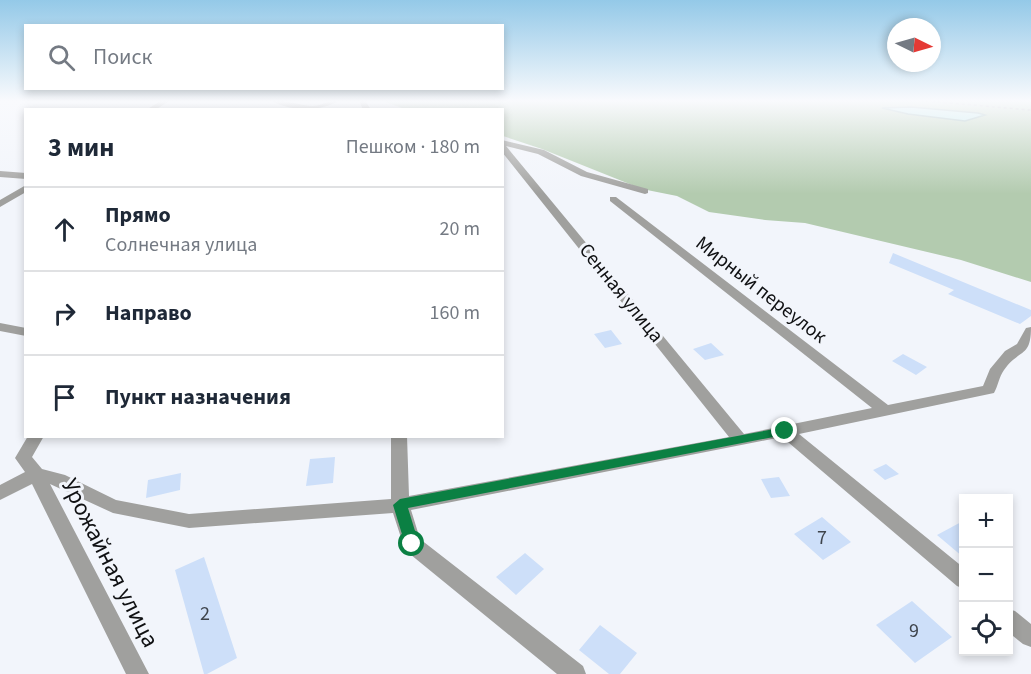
<!DOCTYPE html>
<html lang="ru">
<head>
<meta charset="utf-8">
<style>
	:root { --surface:#fff; --page:#f6f6f7; --text:#1f2937; --muted:#747a83; --line:#e0e1e3 }
	body { margin:0; font-family:"Source Sans 3",sans-serif; background:var(--page); color:var(--text) }
	.controls { position:absolute; right:18px; bottom:18px; display:grid; overflow:hidden; border-radius:0px; box-shadow:0 3px 9px #0003 }
	.controls button { width:54px; height:54px; display:grid; place-items:center; padding:0; border:0; border-bottom:2px solid var(--line); background:var(--surface); color:var(--text); font:30px sans-serif }
	.compass { position:absolute; left:887px; top:18px; width:54px; height:54px; border-radius:50%; background:var(--surface); box-shadow:0 3px 9px #0003; rotate:95deg }
	.stop { position:absolute; width:18px; height:18px; margin:-14px; border:4px solid #0b8043; border-radius:50%; background:#fff }
	.stop.end { background:#0b8043; border-color:#fff; box-shadow:0 2px 6px #0008 }
	.list { margin:0; padding:0; list-style:none }
	h2 { display:flex; justify-content:space-between; align-items:center; height:78px; margin:0; padding:0 24px; font-size:26px }
	h2 small { font-size:20px; font-weight:400; color:var(--muted) }
	.list li { display:grid; grid-template-columns:39px 1fr auto; gap:18px; align-items:center; box-sizing:border-box; height:84px; padding:0 24px; border-top:2px solid var(--line) }
	.list b { display:block; font-size:22px; white-space:nowrap }
	.list p { margin:0; font-size:20px; white-space:nowrap; color:var(--muted) }
	.list em { font-size:20px; font-style:normal; color:var(--muted) }
	.icon { flex:none; width:33px; height:33px; fill:none; stroke:currentColor; stroke-width:2; stroke-linecap:round; stroke-linejoin:round }
	.map { position:relative; flex:none; width:1031px; height:674px; overflow:hidden }
	.search { position:absolute; background:var(--surface); box-shadow:0 3px 9px #0003; left:24px; top:24px; width:480px; height:66px; display:flex; align-items:center; gap:15px; box-sizing:border-box; padding:0 21px; border-radius:0px; color:var(--muted); font-size:22px }
	.panel { position:absolute; background:var(--surface); box-shadow:0 3px 9px #0003; left:24px; top:108px; width:480px; height:330px; border-radius:0px }
	.map>svg:first-child { display:block }
	.green { fill:#b3cbaf }
	.water { fill:#b6e9e9; stroke:#84a8a8; stroke-width:1.5 }
	.building { fill:#cddff9 }
	.lines { fill:none; stroke-linecap:round; stroke-linejoin:round }
	.path { stroke:#939599; stroke-width:1.5; stroke-dasharray:3 3; stroke-linecap:butt }
	.minor { fill:#a0a09e; fill-rule:evenodd }
	.route { fill:#0b8043 }
	.labels { text-anchor:middle; dominant-baseline:central; stroke-width:6; stroke-linejoin:round; paint-order:stroke }
	.street-label { font-size:20px; fill:#0f1012; stroke:#f2f5fb }
	.near-number-label { font-size:20px; fill:#3e444c }
	.near-street-label { font-size:24px; fill:#0f1012; stroke:#f2f5fb }
</style>
</head>
<body>
<div class="map">
<svg width="1031" height="674" viewBox="0 0 1031 674">
	<rect width="100%" height="100%" fill="#f2f5fb"/>
	<path class="green" d="M 380,100 L 1031,100 L 1031,282 L 961,260 L 805,223 L 765,220 L 709,212 L 677,196 L 642,189 L 542,149 L 503,136 L 502,110 L 405,109 Z"/>
	<path class="water" d="M 911,107 L 978,113 L 985,115 L 965,121 L 908,114 L 882,108 Z"/>
	<path class="building" d="M 893,253 L 1031,310 L 1031,316 L 1020,324 L 948,294 L 954,290 L 889,263 Z
		M 611,330 L 622,344 L 605,348 L 594,334 Z
		M 711,343 L 724,355 L 705,360 L 693,349 Z
		M 903,354 L 927,367 L 916,375 L 892,361 Z
		M 335,457 L 333,483 L 306,486 L 310,459 Z
		M 886,464 L 899,474 L 885,480 L 873,470 Z
		M 181,473 L 180,490 L 146,498 L 148,480 Z
		M 779,477 L 790,496 L 771,498 L 761,479 Z
		M 822,517 L 851,542 L 823,560 L 794,534 Z
		M 963,521 L 963,557 L 937,535 Z
		M 525,553 L 544,569 L 516,595 L 496,577 Z
		M 204,557 L 237,658 L 207,674 L 204,674 L 175,570 Z
		M 912,601 L 952,637 L 915,663 L 876,625 Z
		M 600,625 L 637,653 L 620,674 L 609,674 L 579,650 Z"/>
	<g class="lines">
		<path class="path" d="M 914,100 L 1031,110"/>
		<path class="minor" d="M 162,100 L 171,100 L 155,110 L 146,110 Z
			M 269,100 C 284,99 298,105 312,106 C 321,106 330,99 340,100 C 320,113 289,111 269,100 Z
			M 359,100 L 365,100 L 371,110 L 363,110 Z
			M 502,140 L 544,150 L 587,172 L 648,189 L 648,193 L 645,194 L 581,176 L 538,154 L 506,146 L 744,434 L 872,408 L 610,201 L 610,197 L 616,197 L 888,405 L 983,386 L 990,369 L 1005,351 L 1017,344 L 1026,328 L 1031,327 C 1031,358 1020,348 1004,370 C 999,377 998,386 994,393 L 799,434 L 964,568 L 964,589 L 957,586 L 782,437 L 411,510 L 420,539 L 583,666 L 586,674 L 557,674 L 405,550 L 393,513 L 189,528 L 113,513 L 50,484 L 149,674 L 126,674 L 32,484 L 0,500 L 0,485 L 25,472 L 15,458 L 28,436 L 44,436 L 32,457 L 42,469 L 65,475 L 116,500 L 189,514 L 391,499 L 391,436 L 407,436 L 409,496 L 729,437 L 502,152 Z
			M 0,171 L 26,173 L 26,179 L 0,177 Z
			M 26,185 L 26,192 L 0,207 L 0,200 Z
			M 0,323 L 26,328 L 26,336 L 0,331 Z
			M 1008,609 L 1015,611 L 1031,624 L 1031,647 L 1023,644 L 1008,632 Z"/>
	</g>
	<linearGradient id="sky" x2="0" y2="1"><stop stop-color="#94c9e8"/><stop offset="0.52" stop-color="#f9fafd"/><stop offset="1" stop-color="#f9fafd" stop-opacity="0"/></linearGradient>
	<rect width="1031" height="194" fill="url(#sky)"/>
	<path class="route" d="M 785,427 L 791,431 L 789,434 L 408,508 L 419,544 L 417,548 L 407,548 L 405,544 L 393,505 L 400,499 Z"/>
	<g class="labels">
		<g class="street-label">
			<text transform="translate(761 290) rotate(38)">Мирный переулок</text>
			<text transform="translate(621 293) rotate(51)">Сенная улица</text>
		</g>
		<g class="near-number-label">
			<text x="822" y="538">7</text>
			<text x="205" y="614">2</text>
			<text x="914" y="631">9</text>
		</g>
		<g class="near-street-label">
			<text transform="translate(110 563) rotate(63)">Урожайная улица</text>
		</g>
	</g>
</svg>
<div class="controls">
<button>+</button>
<button>−</button>
<button><svg class="icon" aria-label="locate" viewBox="0 0 24 24"><circle cx="12" cy="12" r="6"/><path d="M12 2v4M12 18v4M2 12h4M18 12h4"/></svg></button>
</div>
<svg class="compass" viewBox="-18 -18 36 36"><path d="M0-13l5 13h-10z" fill="#e53935"/><path d="M0 13l5-13h-10z" fill="#747a83"/></svg>
<div class="stop" style="left:412px;top:544px"></div>
<div class="stop end" style="left:785px;top:431px"></div>
<div class="search"><svg class="icon" aria-label="search" viewBox="0 0 24 24"><circle cx="10" cy="10" r="6"/><path d="M15 15l6 6"/></svg>Поиск</div>
<section class="panel">
<h2>3 мин<small>Пешком · 180 m</small></h2>
<ul class="list">
<li><svg class="icon" aria-label="ahead" viewBox="0 0 24 24"><path d="M12 20V5M6 11l6-6 6 6"/></svg><div><b>Прямо</b><p>Солнечная улица</p></div><em>20 m</em></li>
<li><svg class="icon" aria-label="right" viewBox="0 0 24 24"><path d="M7 20v-9h11M14 6l5 5-5 5"/></svg><div><b>Направо</b></div><em>160 m</em></li>
<li><svg class="icon" aria-label="arrive" viewBox="0 0 24 24"><path d="M6 21V4h12l-3 4 3 4H6"/></svg><div><b>Пункт назначения</b></div></li>
</ul>
</section>
</div>
</body>
</html>
